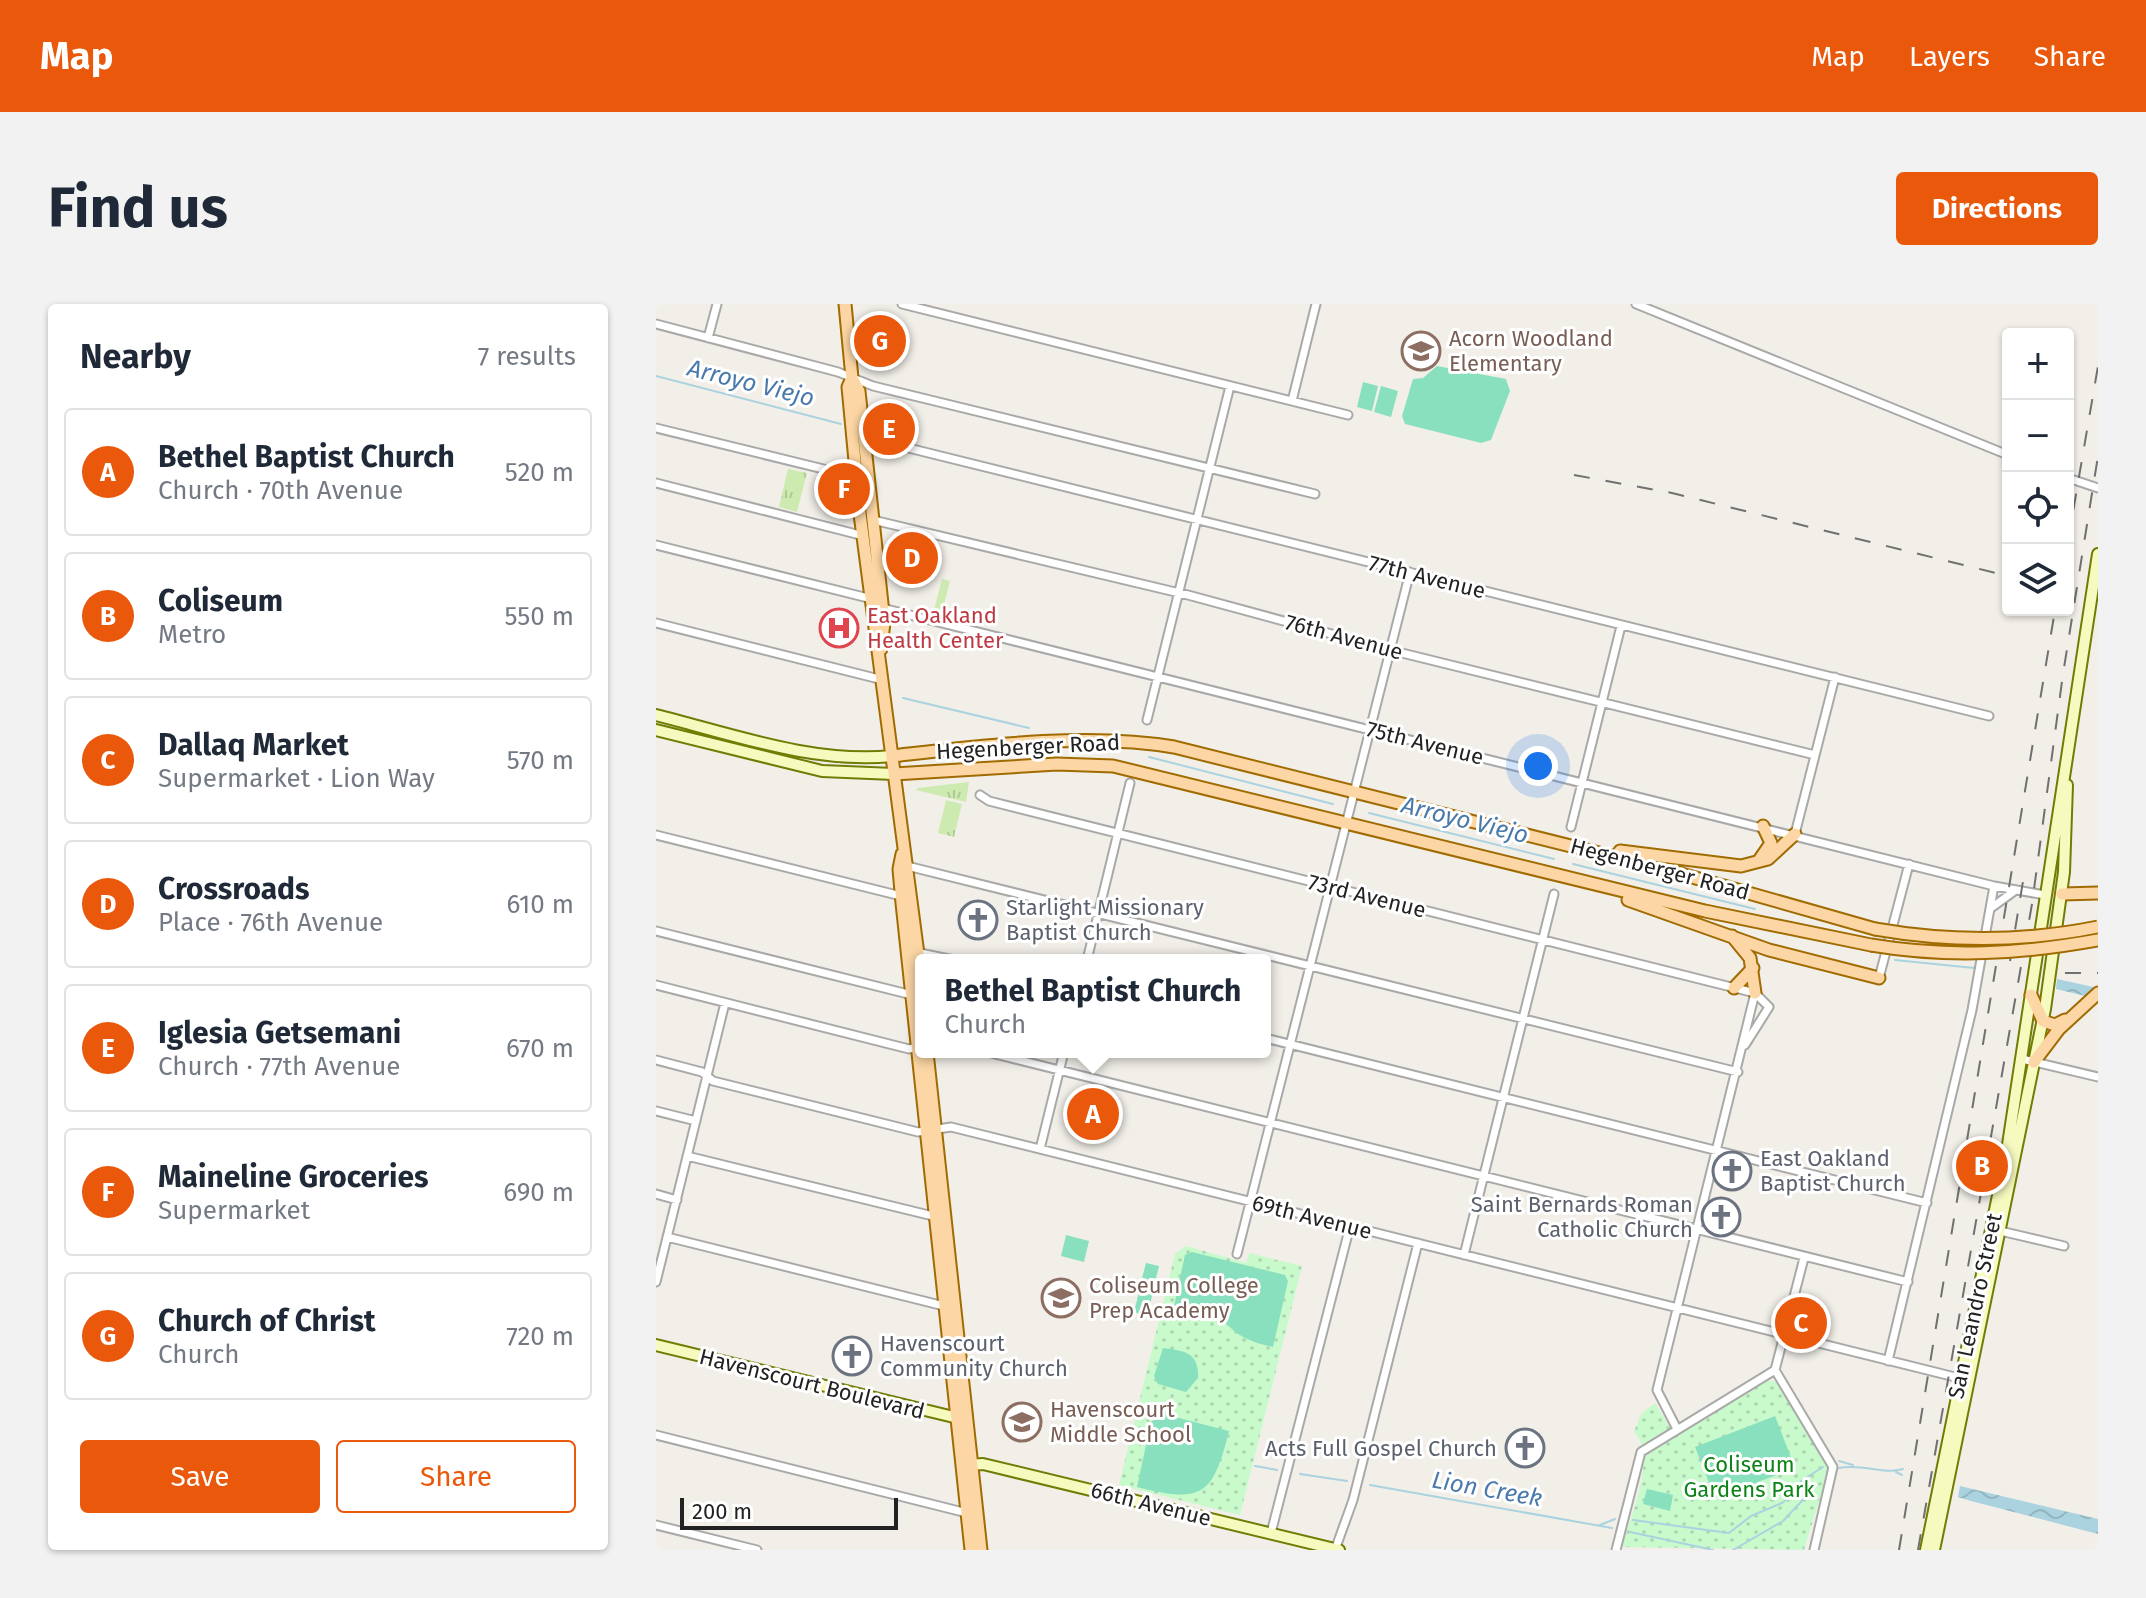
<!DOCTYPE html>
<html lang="en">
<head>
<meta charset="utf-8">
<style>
	:root { --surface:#fff; --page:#f2f2f3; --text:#1f2937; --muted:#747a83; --line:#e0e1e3; --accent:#ea580c }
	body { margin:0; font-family:"Fira Sans",sans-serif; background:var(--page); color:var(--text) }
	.controls { position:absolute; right:24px; top:24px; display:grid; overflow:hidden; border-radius:8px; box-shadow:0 2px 6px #0004 }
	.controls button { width:72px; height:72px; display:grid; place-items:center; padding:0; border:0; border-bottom:2px solid var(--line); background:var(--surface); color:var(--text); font:40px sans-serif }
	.scale { position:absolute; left:24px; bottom:20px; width:218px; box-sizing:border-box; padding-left:8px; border:4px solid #222; border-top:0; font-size:22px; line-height:28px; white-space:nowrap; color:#222; -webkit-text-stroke:6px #fff; paint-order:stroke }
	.you { position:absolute; left:882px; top:462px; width:28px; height:28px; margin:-20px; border:6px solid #fff; border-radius:50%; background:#1a73e8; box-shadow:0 0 0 12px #1a73e833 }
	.badge { display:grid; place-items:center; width:52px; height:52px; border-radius:50%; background:var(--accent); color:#fff; font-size:26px; font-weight:700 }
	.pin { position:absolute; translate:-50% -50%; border:4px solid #fff; box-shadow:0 2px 8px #0006 }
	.popup { position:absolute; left:259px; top:650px; width:356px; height:104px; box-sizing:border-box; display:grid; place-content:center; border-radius:8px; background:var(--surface); filter:drop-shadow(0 2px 6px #0005); font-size:26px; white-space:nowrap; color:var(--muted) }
	.popup b { font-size:30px; color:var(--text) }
	.popup::after { content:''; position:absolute; left:50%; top:100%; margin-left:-16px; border:16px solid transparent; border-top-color:var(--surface) }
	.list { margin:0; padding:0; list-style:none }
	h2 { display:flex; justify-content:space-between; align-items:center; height:104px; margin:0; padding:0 32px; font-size:34px }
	h2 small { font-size:26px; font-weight:400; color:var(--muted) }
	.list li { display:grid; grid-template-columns:52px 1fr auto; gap:24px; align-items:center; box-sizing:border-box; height:128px; margin:0 16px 16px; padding:0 16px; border:2px solid var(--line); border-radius:8px }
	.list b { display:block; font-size:30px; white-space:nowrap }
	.list p { margin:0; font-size:26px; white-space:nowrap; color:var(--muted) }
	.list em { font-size:26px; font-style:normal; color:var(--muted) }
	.actions { display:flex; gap:16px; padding:24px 32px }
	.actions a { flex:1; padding:18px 0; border:2px solid var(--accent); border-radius:8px; text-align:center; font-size:28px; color:var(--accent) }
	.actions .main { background:var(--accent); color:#fff }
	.icon { flex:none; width:44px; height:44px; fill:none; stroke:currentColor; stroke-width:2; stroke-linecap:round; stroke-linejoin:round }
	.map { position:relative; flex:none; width:1442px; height:1246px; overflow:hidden; border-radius:8px }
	header { display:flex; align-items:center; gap:48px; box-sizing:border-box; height:112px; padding:0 40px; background:var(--accent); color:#fff }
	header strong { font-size:38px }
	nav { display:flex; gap:44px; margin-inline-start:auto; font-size:28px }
	.intro { display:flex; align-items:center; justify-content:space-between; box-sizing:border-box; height:192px; padding:0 48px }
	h1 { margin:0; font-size:56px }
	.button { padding:20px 36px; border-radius:8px; background:var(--accent); color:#fff; font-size:28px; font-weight:700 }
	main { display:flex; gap:48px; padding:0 48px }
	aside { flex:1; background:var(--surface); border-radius:8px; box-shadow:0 2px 6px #0004 }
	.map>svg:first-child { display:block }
	.grass { fill:url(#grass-tufts) }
	.park { fill:url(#park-dots) }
	.pitch { fill:#88e0be }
	.water { fill:url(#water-waves) }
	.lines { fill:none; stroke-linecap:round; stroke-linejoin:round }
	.stream { stroke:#aad3df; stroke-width:2 }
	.street-casing { stroke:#a9a9a9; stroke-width:11 }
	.secondary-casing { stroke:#707d05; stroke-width:14 }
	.primary-casing { stroke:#a06b00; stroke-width:15 }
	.street { stroke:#fff; stroke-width:7 }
	.secondary { stroke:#f7fabf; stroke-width:10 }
	.primary { stroke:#fcd6a4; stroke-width:11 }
	.rail { stroke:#707070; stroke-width:2; stroke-dasharray:16 16; stroke-linecap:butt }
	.primary-bridge-casing { stroke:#a06b00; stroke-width:15; stroke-linecap:butt }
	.primary-bridge { stroke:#fcd6a4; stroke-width:11 }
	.labels { text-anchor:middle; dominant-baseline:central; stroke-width:6; stroke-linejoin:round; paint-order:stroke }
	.education-label { font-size:22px; fill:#785e54; stroke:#fff; text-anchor:start }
	.street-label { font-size:22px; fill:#222; stroke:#fff }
	.health-label { font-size:22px; fill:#be3a42; stroke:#fff; text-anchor:start }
	.worship-label { font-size:22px; fill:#5b616d; stroke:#fff; text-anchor:start }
	.park-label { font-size:22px; fill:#0c8416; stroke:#fff }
	.water-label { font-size:24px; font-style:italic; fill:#4a7aab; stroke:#fff }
</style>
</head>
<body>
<header>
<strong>Map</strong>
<nav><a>Map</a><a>Layers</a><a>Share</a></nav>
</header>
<div class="intro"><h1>Find us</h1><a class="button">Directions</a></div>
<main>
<aside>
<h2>Nearby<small>7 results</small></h2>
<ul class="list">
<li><span class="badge">A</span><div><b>Bethel Baptist Church</b><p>Church · 70th Avenue</p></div><em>520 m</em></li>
<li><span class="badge">B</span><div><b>Coliseum</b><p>Metro</p></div><em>550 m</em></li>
<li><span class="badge">C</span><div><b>Dallaq Market</b><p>Supermarket · Lion Way</p></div><em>570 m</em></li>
<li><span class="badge">D</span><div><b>Crossroads</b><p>Place · 76th Avenue</p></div><em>610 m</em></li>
<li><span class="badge">E</span><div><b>Iglesia Getsemani</b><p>Church · 77th Avenue</p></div><em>670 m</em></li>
<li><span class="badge">F</span><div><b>Maineline Groceries</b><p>Supermarket</p></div><em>690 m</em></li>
<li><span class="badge">G</span><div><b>Church of Christ</b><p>Church</p></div><em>720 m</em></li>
</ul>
<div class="actions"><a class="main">Save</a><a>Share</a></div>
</aside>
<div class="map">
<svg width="1442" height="1246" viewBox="0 0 1442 1246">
	<defs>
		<pattern id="grass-tufts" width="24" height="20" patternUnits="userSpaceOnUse" patternTransform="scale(2)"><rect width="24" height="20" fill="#cdebb0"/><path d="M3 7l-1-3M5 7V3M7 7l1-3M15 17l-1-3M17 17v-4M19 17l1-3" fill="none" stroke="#b0c997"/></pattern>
		<pattern id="park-dots" width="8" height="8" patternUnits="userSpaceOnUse" patternTransform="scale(2)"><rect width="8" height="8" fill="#c8facc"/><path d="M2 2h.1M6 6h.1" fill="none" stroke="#acd6af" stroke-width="1.8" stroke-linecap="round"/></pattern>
		<pattern id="water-waves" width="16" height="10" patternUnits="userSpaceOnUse" patternTransform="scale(2)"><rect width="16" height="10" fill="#aad3df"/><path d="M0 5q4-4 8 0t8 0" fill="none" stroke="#92b5bf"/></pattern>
	</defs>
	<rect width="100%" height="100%" fill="#f2efe9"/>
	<path class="grass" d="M 132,165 L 151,169 L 141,208 L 123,203 Z
		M 286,275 L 294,277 L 286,308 L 278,306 Z
		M 313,478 L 310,498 L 260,486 L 262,484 Z
		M 290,496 L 306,500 L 298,533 L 282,529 Z"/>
	<path class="park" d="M 530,942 L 590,959 L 593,949 L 646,962 L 584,1211 L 463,1181 L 519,950 Z
		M 1112,1076 L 1122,1079 L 1173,1165 L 1148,1246 L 966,1243 C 974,1213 1002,1152 978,1128 L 985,1110 L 999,1099 L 1019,1132 Z"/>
	<path class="pitch" d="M 781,62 L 850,75 L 854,87 L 835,136 L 825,139 L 749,120 L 746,112 L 757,75 L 767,74 Z
		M 707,78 L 722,82 L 716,107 L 701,103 Z
		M 725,82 L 742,87 L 735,113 L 718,108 Z
		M 410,931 L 433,937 L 428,958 L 405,952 Z
		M 536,948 L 629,971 L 632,977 L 617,1043 C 588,1037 571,1027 558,1000 L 530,1011 L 517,1007 L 529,951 Z
		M 490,959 L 503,962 L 497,986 L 484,982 Z
		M 484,984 L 497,988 L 491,1012 L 478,1008 Z
		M 507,1044 C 529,1047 543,1048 542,1074 L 530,1088 L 502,1080 L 498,1072 Z
		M 507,1110 L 573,1127 C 557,1191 547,1200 481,1183 L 495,1118 Z
		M 1119,1112 L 1139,1164 L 1059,1194 L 1039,1143 Z
		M 991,1185 L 1017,1191 L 1014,1207 L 987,1200 Z"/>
	<path class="water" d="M 1401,675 L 1442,684 L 1442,695 L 1400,685 Z
		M 1304,1182 L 1442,1215 L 1442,1230 L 1315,1197 L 1302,1193 Z"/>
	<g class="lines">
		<path class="stream" d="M 0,72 L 185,120
			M 247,394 L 373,424
			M 493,453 L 677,500
			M 713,509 L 898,555
			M 917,560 L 1099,605
			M 1239,656 L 1318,664
			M 1183,1157 L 1197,1161
			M 599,1162 L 621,1166
			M 1183,1164 C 1206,1159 1226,1171 1247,1165
			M 1240,1168 L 1246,1171
			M 644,1170 L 691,1177
			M 714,1181 L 956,1224
			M 977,1216 L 1073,1229 L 1095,1212 L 1126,1199 L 1141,1187 L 1145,1177 L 1167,1163
			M 944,1221 L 959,1215
			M 974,1228 L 1057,1246
			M 1077,1246 L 1127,1217 L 1160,1182"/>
		<defs>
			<path id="street" d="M 246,0 L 692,111
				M 980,0 L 1352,151
				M 0,20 L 182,68 L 217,82 L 659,190
				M 52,34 L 61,0
				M 636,97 L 660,0
				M 0,124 L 200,173
				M 208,133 L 1333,412
				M 1412,174 L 1442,184
				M 0,179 L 208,232
				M 217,216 L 532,291 L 742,348 L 1159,451
				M 0,241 L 216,295
				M 226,304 L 1338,582 L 1389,591
				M 0,319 L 227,376
				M 491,416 L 574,82
				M 324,491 L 333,497 L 1099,689 L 1113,703 L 1089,741
				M 915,523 L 965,322
				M 1139,530 L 1179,373
				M 0,531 L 245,592
				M 251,562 L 1082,768
				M 1335,604 L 1357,588
				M 0,627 L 256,691
				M 264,649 L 298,656
				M 431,656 L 474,479
				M 1223,674 L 1253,560
				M 0,681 L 253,745 L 262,743
				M 609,734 L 1271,899
				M 331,748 L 1252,978
				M 1366,755 L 1442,773
				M 0,756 L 46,768 L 57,777 L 262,828 L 295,823 L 1307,1075
				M 0,807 L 40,817
				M 384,845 L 408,748
				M 31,852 L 281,913
				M 0,890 L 21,896
				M 1340,926 L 1408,942
				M 11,933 L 288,1002
				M 581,950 L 754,268
				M 808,951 L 898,590
				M 0,978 L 69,699
				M 1232,1057 L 1316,706 L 1338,582
				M 1119,1066 L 1177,1163 L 1158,1246
				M 1021,1125 L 1001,1086 L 1099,689
				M 0,1131 L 311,1209
				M 0,1221 L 101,1246
				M 615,1229 L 694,922
				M 679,1246 L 697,1196 L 762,939
				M 960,1246 L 985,1148 L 1119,1066 L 1148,954"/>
			<path id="secondary" d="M 0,411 C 76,430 157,460 236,452
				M 0,426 L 166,467 L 238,470
				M 0,1041 L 306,1115
				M 311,1161 L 327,1160 L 683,1246
				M 1270,1246 L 1351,847 L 1442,250
				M 1278,1246 L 1389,705 L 1408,568 L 1411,481"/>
			<path id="primary" d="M 189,0 L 196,74 L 192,83 L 204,210 L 265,673
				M 196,74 L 203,87 L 228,318 L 225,345
				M 236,452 C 324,442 431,428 518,443 L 1015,567 L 1219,625
				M 238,470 L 401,460 L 457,462 L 1049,607 L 1215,641
				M 964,547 L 1085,562 L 1112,555 L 1139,530
				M 246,550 L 243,565 L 246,599 L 315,1246
				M 1104,555 L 1115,539 L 1107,522
				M 1406,590 L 1442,589
				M 972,596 L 1113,646 L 1223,674
				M 1076,632 L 1094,654 L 1099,689
				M 1078,684 L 1097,664
				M 1375,691 L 1387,717 L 1399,721 L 1409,716
				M 271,748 L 325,1246
				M 1378,758 L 1403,725 L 1442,689"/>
		</defs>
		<use href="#street" class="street-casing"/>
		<use href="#secondary" class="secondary-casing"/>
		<use href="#primary" class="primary-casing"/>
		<use href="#street" class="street"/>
		<use href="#secondary" class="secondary"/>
		<use href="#primary" class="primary"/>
		<path class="rail" d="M 918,171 L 1016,189 L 1352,272
			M 1412,237 L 1442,62
			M 1354,657 L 1368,571
			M 1409,669 L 1442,669
			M 1243,1246 L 1399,306
			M 1262,1246 L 1376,600 L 1407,370 L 1442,152"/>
		<defs>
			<path id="primary-bridge" d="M 1219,625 C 1294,638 1368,638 1442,623
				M 1215,641 C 1293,654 1365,650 1442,636"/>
		</defs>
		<use href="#primary-bridge" class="primary-bridge-casing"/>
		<use href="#primary-bridge" class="primary-bridge"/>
	</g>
	<defs>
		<symbol id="school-ring" viewBox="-11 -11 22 22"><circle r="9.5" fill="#fff" stroke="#8d6e63" stroke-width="1.5"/><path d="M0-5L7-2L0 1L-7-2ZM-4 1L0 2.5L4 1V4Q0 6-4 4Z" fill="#8d6e63"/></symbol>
		<symbol id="hospital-ring" viewBox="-11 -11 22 22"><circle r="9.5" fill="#fff" stroke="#e0444e" stroke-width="1.5"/><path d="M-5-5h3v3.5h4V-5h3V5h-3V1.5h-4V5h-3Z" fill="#e0444e"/></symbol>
		<symbol id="church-ring" viewBox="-11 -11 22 22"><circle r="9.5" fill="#fff" stroke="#6b7280" stroke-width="1.5"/><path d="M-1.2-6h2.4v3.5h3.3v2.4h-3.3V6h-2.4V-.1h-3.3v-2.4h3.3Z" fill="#6b7280"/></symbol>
	</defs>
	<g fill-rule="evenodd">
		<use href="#school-ring" x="743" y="25" width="44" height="44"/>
		<use href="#hospital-ring" x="161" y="302" width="44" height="44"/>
		<use href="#church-ring" x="300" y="594" width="44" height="44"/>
		<use href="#church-ring" x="1054" y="845" width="44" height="44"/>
		<use href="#church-ring" x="1043" y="891" width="44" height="44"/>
		<use href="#school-ring" x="383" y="972" width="44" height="44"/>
		<use href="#church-ring" x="174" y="1030" width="44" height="44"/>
		<use href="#school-ring" x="344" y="1096" width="44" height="44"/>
		<use href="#church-ring" x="847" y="1122" width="44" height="44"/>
	</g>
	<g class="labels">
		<g class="education-label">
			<text x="793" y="34">Acorn Woodland<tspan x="793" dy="25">Elementary</tspan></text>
			<text x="433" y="981">Coliseum College<tspan x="433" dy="25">Prep Academy</tspan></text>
			<text x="394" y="1105">Havenscourt<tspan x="394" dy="25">Middle School</tspan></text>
		</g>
		<g class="street-label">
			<text transform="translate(771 273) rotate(14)">77th Avenue</text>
			<text transform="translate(688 333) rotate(15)">76th Avenue</text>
			<text transform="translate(769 439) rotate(14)">75th Avenue</text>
			<text transform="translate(372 443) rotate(-3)">Hegenberger Road</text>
			<text transform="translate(1004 565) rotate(15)">Hegenberger Road</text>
			<text transform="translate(711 592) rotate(14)">73rd Avenue</text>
			<text transform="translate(656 913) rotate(14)">69th Avenue</text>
			<text transform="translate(1319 1002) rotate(-78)">San Leandro Street</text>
			<text transform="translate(156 1080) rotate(14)">Havenscourt Boulevard</text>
			<text transform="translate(495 1200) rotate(14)">66th Avenue</text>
		</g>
		<g class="health-label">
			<text x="211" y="311">East Oakland<tspan x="211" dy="25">Health Center</tspan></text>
		</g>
		<g class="worship-label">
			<text x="350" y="603">Starlight Missionary<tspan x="350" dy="25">Baptist Church</tspan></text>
			<text x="1104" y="854">East Oakland<tspan x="1104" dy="25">Baptist Church</tspan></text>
			<text x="1037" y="900" text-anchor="end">Saint Bernards Roman<tspan x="1037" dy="25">Catholic Church</tspan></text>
			<text x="224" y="1039">Havenscourt<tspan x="224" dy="25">Community Church</tspan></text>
			<text x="841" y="1144" text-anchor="end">Acts Full Gospel Church</text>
		</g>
		<g class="park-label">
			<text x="1093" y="1160">Coliseum<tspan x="1093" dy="25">Gardens Park</tspan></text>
		</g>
		<g class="water-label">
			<text transform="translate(95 79) rotate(14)">Arroyo Viejo</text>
			<text transform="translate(809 516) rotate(14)">Arroyo Viejo</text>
			<text transform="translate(831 1185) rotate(10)">Lion Creek</text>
		</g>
	</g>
</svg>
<div class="controls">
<button>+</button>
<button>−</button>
<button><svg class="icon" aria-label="locate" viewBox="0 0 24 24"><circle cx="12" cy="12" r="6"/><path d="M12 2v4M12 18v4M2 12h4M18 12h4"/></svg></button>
<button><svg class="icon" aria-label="layers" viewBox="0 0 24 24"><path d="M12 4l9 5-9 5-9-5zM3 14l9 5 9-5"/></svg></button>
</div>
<div class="scale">200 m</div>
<div class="you"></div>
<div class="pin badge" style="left:437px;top:810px">A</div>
<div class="popup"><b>Bethel Baptist Church</b>Church</div>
<div class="pin badge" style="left:1326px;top:862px">B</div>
<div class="pin badge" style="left:1145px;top:1019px">C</div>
<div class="pin badge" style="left:256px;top:254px">D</div>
<div class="pin badge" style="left:233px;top:125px">E</div>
<div class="pin badge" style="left:188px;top:185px">F</div>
<div class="pin badge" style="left:224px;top:37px">G</div>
</div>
</main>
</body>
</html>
